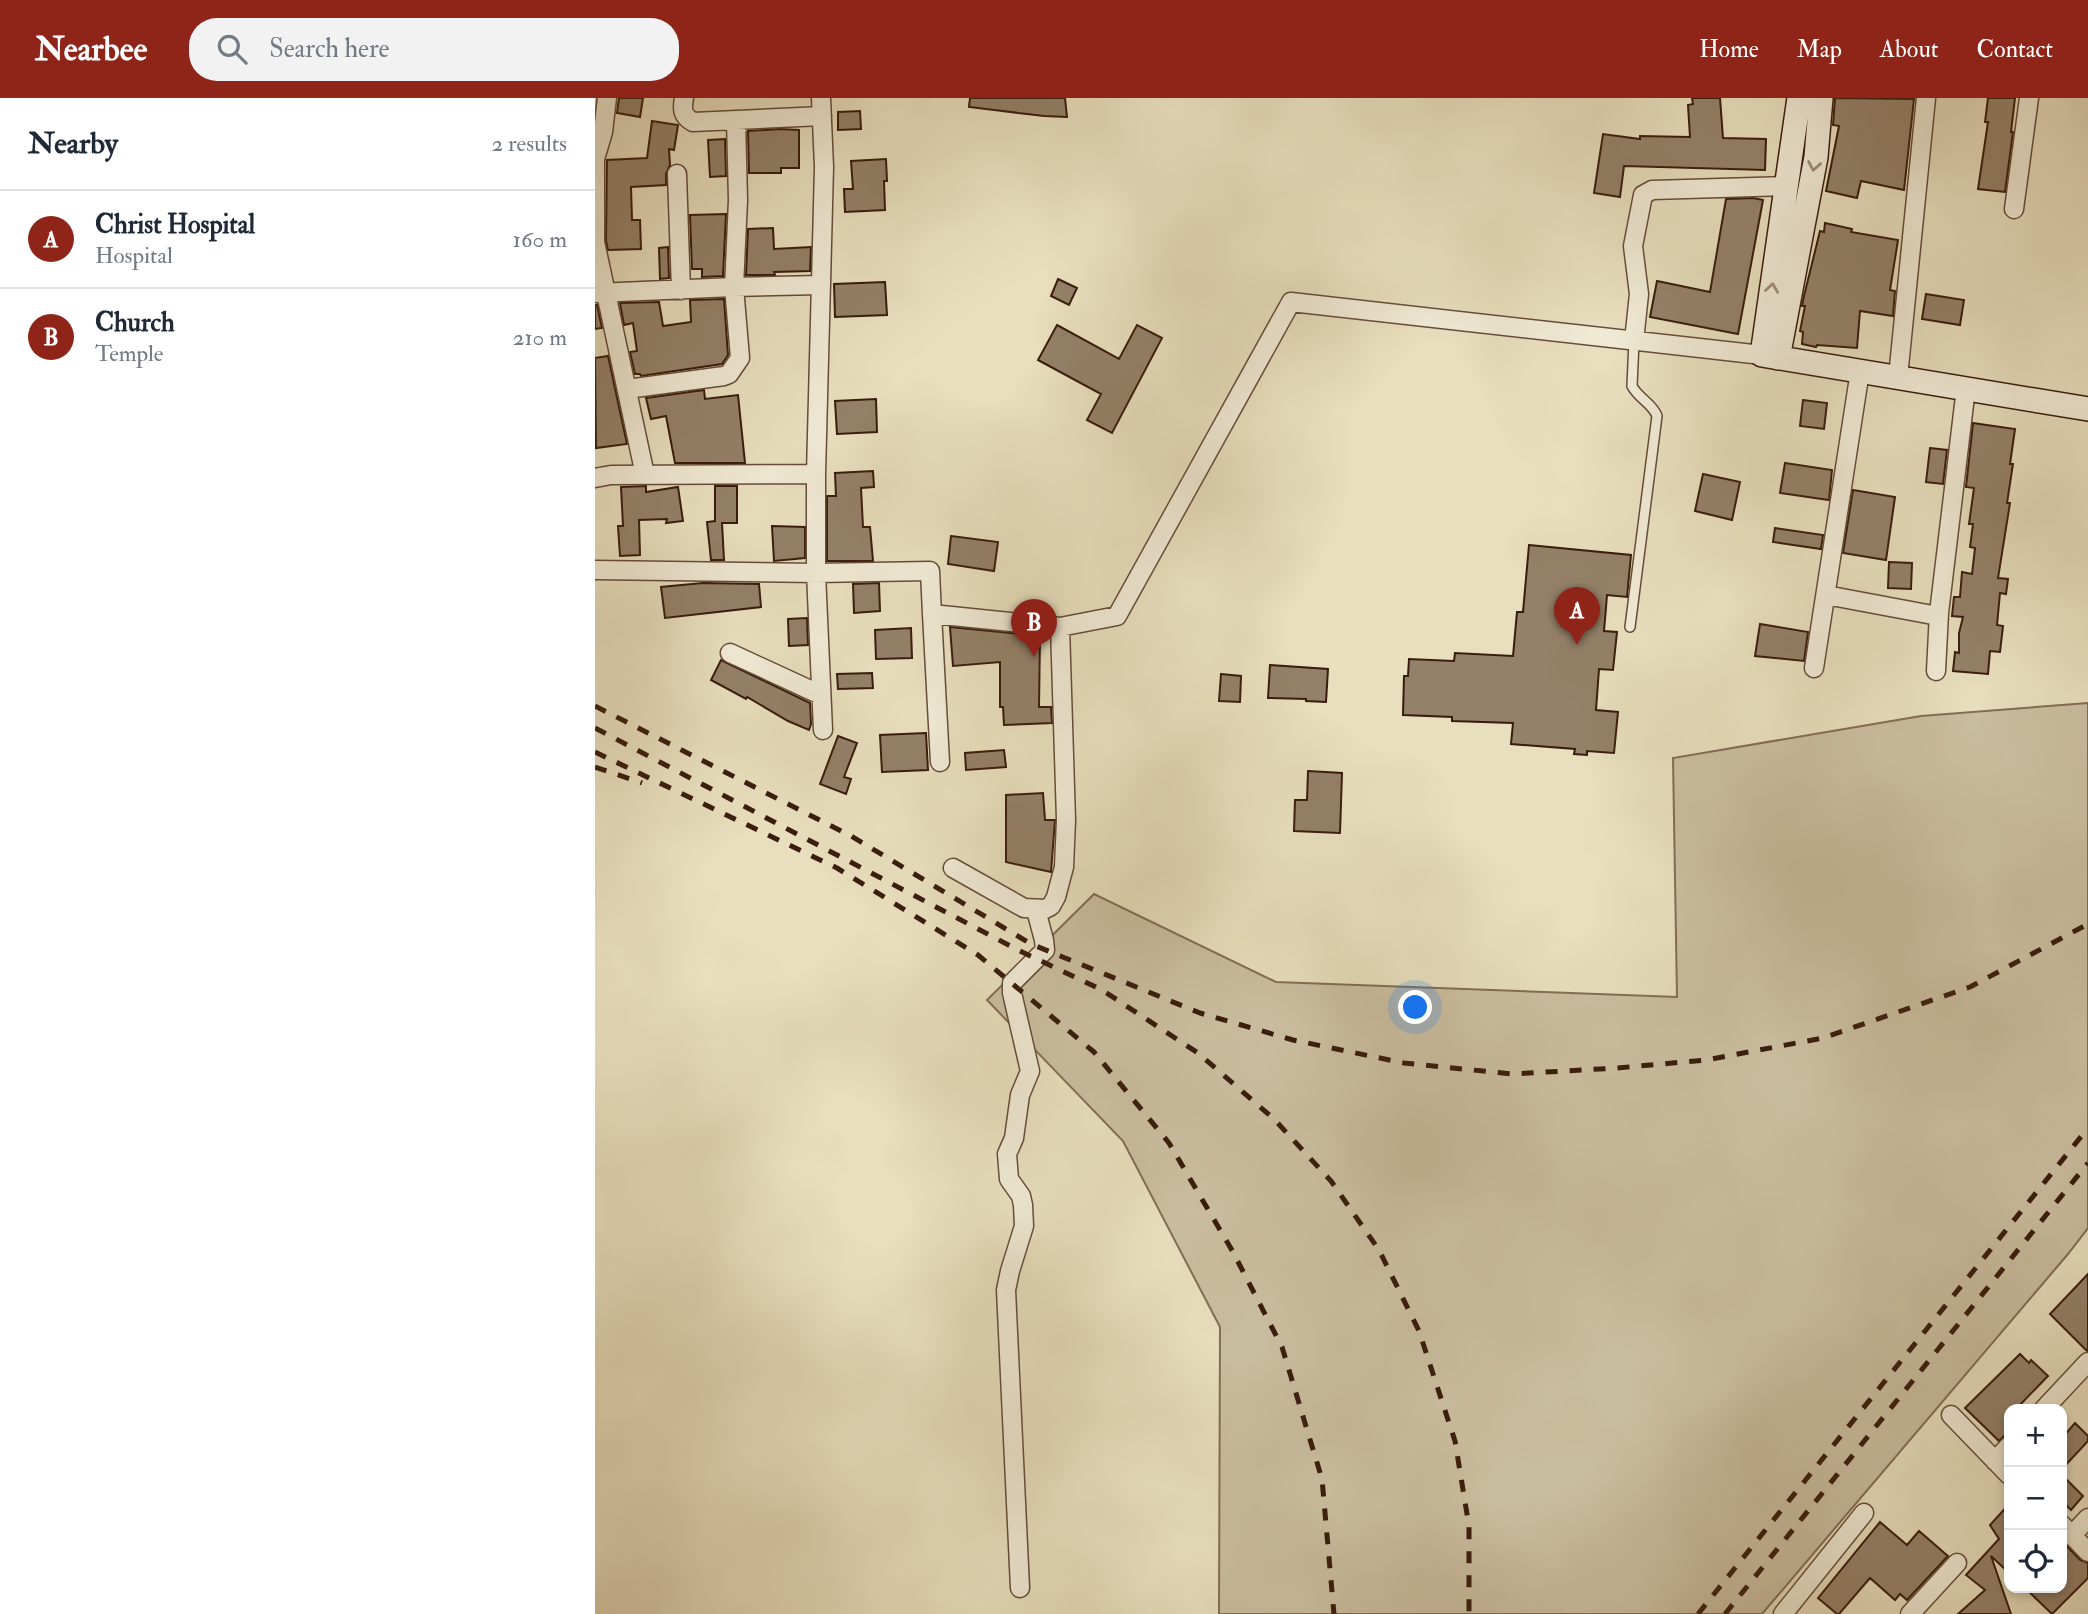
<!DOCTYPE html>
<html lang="en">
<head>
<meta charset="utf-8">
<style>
	:root { --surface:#fff; --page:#f2f2f3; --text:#1f2937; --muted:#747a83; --line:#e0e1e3; --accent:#8f2418 }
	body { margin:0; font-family:"IM FELL Double Pica",serif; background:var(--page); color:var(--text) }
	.controls { position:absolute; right:21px; bottom:21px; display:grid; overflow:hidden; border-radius:14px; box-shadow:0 4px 10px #0003 }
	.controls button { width:63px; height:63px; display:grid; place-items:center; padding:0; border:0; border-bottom:2px solid var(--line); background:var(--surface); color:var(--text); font:35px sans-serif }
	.you { position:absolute; left:821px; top:910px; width:24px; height:24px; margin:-18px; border:5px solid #fff; border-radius:50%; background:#1a73e8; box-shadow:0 0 0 10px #1a73e833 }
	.badge { display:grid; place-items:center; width:46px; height:46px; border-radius:50%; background:var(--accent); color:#fff; font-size:23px; font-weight:700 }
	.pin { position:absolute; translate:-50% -58px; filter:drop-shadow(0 2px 4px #0008) }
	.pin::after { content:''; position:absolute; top:37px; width:24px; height:21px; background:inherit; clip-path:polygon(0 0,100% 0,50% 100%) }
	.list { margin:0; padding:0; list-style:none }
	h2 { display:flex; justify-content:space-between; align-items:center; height:91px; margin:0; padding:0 28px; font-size:30px }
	h2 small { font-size:23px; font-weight:400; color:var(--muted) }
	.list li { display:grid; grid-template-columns:46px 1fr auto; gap:21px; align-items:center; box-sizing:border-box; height:98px; padding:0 28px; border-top:2px solid var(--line) }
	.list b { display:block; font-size:26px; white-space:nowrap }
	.list p { margin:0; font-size:23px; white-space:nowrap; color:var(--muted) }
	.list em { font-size:23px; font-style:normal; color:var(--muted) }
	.icon { flex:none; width:38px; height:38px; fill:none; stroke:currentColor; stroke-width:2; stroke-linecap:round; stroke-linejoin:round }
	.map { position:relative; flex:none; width:1493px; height:1516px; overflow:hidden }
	header { display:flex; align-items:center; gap:42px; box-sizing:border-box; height:98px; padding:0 35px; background:var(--accent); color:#fff }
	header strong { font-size:33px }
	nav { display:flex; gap:38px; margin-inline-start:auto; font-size:24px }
	.search { width:490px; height:63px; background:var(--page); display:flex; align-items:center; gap:18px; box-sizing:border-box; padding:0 24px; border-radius:28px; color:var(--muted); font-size:26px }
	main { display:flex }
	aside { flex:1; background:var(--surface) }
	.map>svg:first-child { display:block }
	.green { fill:#cabea0; stroke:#826d56; stroke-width:2 }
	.building { fill:#948169; stroke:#391c0d; stroke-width:2 }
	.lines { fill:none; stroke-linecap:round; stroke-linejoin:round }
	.lane-casing { stroke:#654d39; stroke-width:12 }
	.street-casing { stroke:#654d39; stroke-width:21 }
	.secondary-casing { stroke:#391c0d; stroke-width:26 }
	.lane { stroke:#f0ead5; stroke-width:9 }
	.street { stroke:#f0ead5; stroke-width:18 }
	.secondary { stroke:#f0ead5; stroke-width:23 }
	.rail { stroke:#391c0d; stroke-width:5; stroke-dasharray:12 12; stroke-linecap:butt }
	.oneway { stroke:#9e8d7b }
</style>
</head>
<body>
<header>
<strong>Nearbee</strong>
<div class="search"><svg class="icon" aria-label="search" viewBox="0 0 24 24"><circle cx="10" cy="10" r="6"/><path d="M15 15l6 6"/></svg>Search here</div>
<nav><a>Home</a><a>Map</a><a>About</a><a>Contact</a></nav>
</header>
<main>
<aside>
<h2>Nearby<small>2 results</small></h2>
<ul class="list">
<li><span class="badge">A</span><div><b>Christ Hospital</b><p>Hospital</p></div><em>160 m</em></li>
<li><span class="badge">B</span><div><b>Church</b><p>Temple</p></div><em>210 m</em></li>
</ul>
</aside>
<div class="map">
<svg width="1493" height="1516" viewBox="0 0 1493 1516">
	<rect width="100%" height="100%" fill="#e8dfbe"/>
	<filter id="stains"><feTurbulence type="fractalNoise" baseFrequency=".00286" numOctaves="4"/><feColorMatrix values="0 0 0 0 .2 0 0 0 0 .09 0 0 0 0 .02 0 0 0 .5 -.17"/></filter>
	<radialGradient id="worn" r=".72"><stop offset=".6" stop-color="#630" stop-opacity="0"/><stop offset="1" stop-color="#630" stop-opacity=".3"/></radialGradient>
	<path class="green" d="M 1493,605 L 1493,1130 L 1473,1156 L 1167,1516 L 624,1516 L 625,1229 L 528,1043 L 392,902 L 499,796 L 681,884 L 1082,899 L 1078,660 L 1326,618 Z"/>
	<path class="building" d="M 24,0 L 48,0 L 45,19 L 22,15 Z
		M 375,0 L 470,0 L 472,19 L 449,18 L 374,9 Z
		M 1097,0 L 1125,0 L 1128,40 L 1171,41 L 1170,72 L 1029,68 L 1025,99 L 999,95 L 1008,36 L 1045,41 L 1045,38 L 1095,39 L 1093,7 L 1098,6 Z
		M 1240,0 L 1319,1 L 1309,92 L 1266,83 L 1262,100 L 1231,93 L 1244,28 L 1238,27 Z
		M 1393,0 L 1420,0 L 1416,34 L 1418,34 L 1410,94 L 1383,91 L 1393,24 L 1390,24 Z
		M 265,13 L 266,31 L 243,32 L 243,14 Z
		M 57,23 L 83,27 L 79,52 L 74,51 L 75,67 L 71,76 L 71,87 L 36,89 L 37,122 L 45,122 L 46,151 L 13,152 L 11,143 L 12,62 L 52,60 Z
		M 185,31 L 204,32 L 204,70 L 186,70 L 186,75 L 154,75 L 153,33 Z
		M 130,41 L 131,78 L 115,79 L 113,42 Z
		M 291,61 L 292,83 L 289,83 L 290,112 L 250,114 L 249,91 L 258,91 L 256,63 Z
		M 1158,100 L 1168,102 L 1143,236 L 1055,219 L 1062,183 L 1115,194 L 1131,101 Z
		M 131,116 L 128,178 L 107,179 L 107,171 L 97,171 L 95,117 Z
		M 1230,125 L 1257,131 L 1256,134 L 1303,142 L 1295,192 L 1300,193 L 1298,218 L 1265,213 L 1262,250 L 1222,247 L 1221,249 L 1207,246 L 1208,234 L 1205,233 L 1210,208 L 1207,208 L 1209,198 L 1225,133 L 1229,134 Z
		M 178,130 L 179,151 L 216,149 L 215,173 L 179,174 L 180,177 L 151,177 L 153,131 Z
		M 73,149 L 74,180 L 65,181 L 64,150 Z
		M 463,181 L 482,190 L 474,207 L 456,198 Z
		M 290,184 L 292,217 L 240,219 L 239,186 Z
		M 1331,196 L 1369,202 L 1365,227 L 1327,221 Z
		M 129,201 L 133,257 L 127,266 L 46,278 L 45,276 L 40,276 L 35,254 L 42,253 L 38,225 L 29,227 L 25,205 L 64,204 L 68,228 L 96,224 L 95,202 Z
		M 0,207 L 2,207 L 7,230 L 0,231 Z
		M 462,227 L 524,261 L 542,227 L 567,240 L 517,335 L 492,322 L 506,296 L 443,262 Z
		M 13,258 L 32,346 L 1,350 L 0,260 Z
		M 109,292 L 110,301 L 143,297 L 150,365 L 80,365 L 71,318 L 56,321 L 51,300 Z
		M 281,301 L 282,334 L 242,336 L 240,303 Z
		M 1208,302 L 1232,305 L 1229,331 L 1205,328 Z
		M 1378,325 L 1420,331 L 1415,366 L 1418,366 L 1412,405 L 1415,405 L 1403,480 L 1413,481 L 1411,496 L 1405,495 L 1402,527 L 1408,528 L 1405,554 L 1395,553 L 1393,576 L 1358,573 L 1360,554 L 1364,555 L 1364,535 L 1368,519 L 1357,518 L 1359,499 L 1365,499 L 1367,474 L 1377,476 L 1380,450 L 1375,449 L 1378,426 L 1374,426 L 1379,390 L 1371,389 Z
		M 1335,350 L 1352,352 L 1348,386 L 1331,384 Z
		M 1190,365 L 1237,372 L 1234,402 L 1185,395 Z
		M 278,373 L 279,389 L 266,390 L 268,429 L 275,429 L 278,463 L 232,463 L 232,398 L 241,398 L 240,375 Z
		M 1108,376 L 1145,384 L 1137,422 L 1100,413 Z
		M 51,388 L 51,394 L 83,389 L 88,423 L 71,425 L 72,421 L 44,422 L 45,457 L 25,458 L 23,428 L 28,428 L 26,389 Z
		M 120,388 L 142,388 L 142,425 L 127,425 L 129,462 L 116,462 L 112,424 L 120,423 Z
		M 1258,392 L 1300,399 L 1291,462 L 1248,455 Z
		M 177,428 L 210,429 L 210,460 L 179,463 Z
		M 1180,430 L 1228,437 L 1226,451 L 1178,444 Z
		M 356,438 L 403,444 L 399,473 L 353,466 Z
		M 934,447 L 1036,457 L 1032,499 L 1012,497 L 1009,533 L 1022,534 L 1018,572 L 1004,571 L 1001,612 L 1023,614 L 1019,655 L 992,653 L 992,657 L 979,656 L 980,651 L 916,646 L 918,625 L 857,623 L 857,619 L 808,617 L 809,578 L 813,578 L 814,561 L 859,563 L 860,555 L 918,558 L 922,514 L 928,514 Z
		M 1294,464 L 1317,465 L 1316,491 L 1293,490 Z
		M 108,485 L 164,486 L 166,509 L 70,520 L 66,489 Z
		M 284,485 L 285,513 L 259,515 L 258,486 Z
		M 212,520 L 213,547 L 194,548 L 193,521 Z
		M 1165,526 L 1213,534 L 1209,563 L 1160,558 Z
		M 355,529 L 425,536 L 425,538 L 445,538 L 444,609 L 456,609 L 457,625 L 409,627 L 408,609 L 405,609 L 405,564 L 358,568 Z
		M 316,530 L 317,560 L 281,561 L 280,532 Z
		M 126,562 L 215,605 L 216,626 L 214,632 L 193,623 L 152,599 L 151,601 L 116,582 Z
		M 675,567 L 733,571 L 731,604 L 711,603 L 711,601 L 673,600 Z
		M 277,575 L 278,590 L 243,591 L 242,576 Z
		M 626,576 L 646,578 L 645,604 L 624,603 Z
		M 331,635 L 333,672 L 287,674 L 285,637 Z
		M 243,638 L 262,645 L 249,679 L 256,681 L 251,696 L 225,686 Z
		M 409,652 L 411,669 L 371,672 L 370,655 Z
		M 713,673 L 747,675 L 745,735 L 699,733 L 700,702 L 712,702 Z
		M 448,695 L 450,722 L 460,722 L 456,774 L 411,764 L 411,697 Z
		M 1493,1176 L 1493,1253 L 1492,1253 L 1455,1216 Z
		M 1425,1256 L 1434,1265 L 1436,1262 L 1453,1278 L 1421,1311 L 1414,1311 L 1414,1337 L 1410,1337 L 1404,1343 L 1370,1310 Z
		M 1480,1325 L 1493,1338 L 1493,1343 L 1467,1371 L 1467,1340 Z
		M 1467,1377 L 1488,1398 L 1476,1412 L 1467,1403 Z
		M 1414,1406 L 1414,1475 L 1396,1458 L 1416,1516 L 1363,1516 L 1390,1492 L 1371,1477 L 1404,1441 L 1395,1427 Z
		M 1285,1424 L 1312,1447 L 1324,1433 L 1353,1458 L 1312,1502 L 1305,1496 L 1300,1502 L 1275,1480 L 1244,1516 L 1242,1516 L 1223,1500 Z
		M 1467,1443 L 1485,1462 L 1493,1465 L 1493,1480 L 1457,1516 L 1430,1490 L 1467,1490 Z"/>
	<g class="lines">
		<defs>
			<path id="lane" d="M 1035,529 L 1062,318 C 1058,306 1043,300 1037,288 L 1039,243"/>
			<path id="street" d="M 12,0 L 8,34 L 0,61 L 0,144 L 50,377
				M 89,0 C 87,11 87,18 98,24 L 227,18
				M 82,76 L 86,192
				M 1419,111 L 1434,0
				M 2,195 L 139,189 L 143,102 L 141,22
				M 1039,243 L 1044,196 L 1038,148 L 1048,97 L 1057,92 L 1191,88
				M 1303,279 L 1331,0
				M 32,291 L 129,278 L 134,276 L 145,260 L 139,189 L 226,187
				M 221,376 L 229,69 L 226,0
				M 0,380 L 16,377 L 221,376 L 221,475 L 335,473 L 337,516 L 465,529 L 522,518 L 696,204 L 1167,257
				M 0,472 L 221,475 L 228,632
				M 1231,497 L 1343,518
				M 337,516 L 345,664
				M 135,555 L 226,597
				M 1219,570 L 1265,273
				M 1341,573 L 1344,515 L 1371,290
				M 358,770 L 429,810 L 450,811 L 456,808 L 461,799 L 469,769 L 471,722 L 465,529
				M 1449,1311 L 1493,1264
				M 1356,1317 L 1414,1377
				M 1400,1363 L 1414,1348
				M 1467,1427 L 1493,1454
				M 1477,1437 L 1493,1420
				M 425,1490 L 411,1192 L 415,1173 L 429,1128 L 428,1107 L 426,1098 L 414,1081 L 412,1056 L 419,1040 L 425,997 L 435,973 L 417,895 L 417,885 L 450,852 L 449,842 L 441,812
				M 1188,1516 L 1269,1415
				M 1315,1516 L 1362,1465"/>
			<path id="secondary" d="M 1204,0 L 1167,257 L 1493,311
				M 1183,260 L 1221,59 L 1226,0"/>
		</defs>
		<use href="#lane" class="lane-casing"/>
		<use href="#street" class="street-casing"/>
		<use href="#secondary" class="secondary-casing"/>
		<use href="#lane" class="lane"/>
		<use href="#street" class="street"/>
		<use href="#secondary" class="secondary"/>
		<path class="rail" d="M 0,608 L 256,738 L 436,846 L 605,915 L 698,942 L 809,965 L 917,976 L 1022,970 L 1111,962 L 1228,940 L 1375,889 L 1493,826
			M 0,630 L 425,853 L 507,892 L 603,955 L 679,1021 L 736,1083 L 784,1152 L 824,1233 L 860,1343 L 874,1428 L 874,1516
			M 0,654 L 242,770 L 383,857 L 499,954 L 574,1045 L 638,1154 L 687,1249 L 727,1381 L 739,1516
			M 0,669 L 47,685
			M 1103,1516 L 1493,1030
			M 1130,1516 L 1493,1065"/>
	</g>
	<defs><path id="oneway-chevron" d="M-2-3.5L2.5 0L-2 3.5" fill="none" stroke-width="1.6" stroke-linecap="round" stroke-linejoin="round" transform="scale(1.75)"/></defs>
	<g class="oneway">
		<use href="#oneway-chevron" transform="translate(1219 68) rotate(100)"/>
		<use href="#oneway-chevron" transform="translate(1177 190) rotate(-82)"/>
	</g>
	<rect width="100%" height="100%" filter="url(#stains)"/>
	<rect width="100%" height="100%" fill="url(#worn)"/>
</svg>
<div class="controls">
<button>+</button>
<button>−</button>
<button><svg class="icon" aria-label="locate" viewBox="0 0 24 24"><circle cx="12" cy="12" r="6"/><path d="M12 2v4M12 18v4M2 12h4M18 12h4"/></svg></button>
</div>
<div class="you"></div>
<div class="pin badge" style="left:982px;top:547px">A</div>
<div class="pin badge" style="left:439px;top:559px">B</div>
</div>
</main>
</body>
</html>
